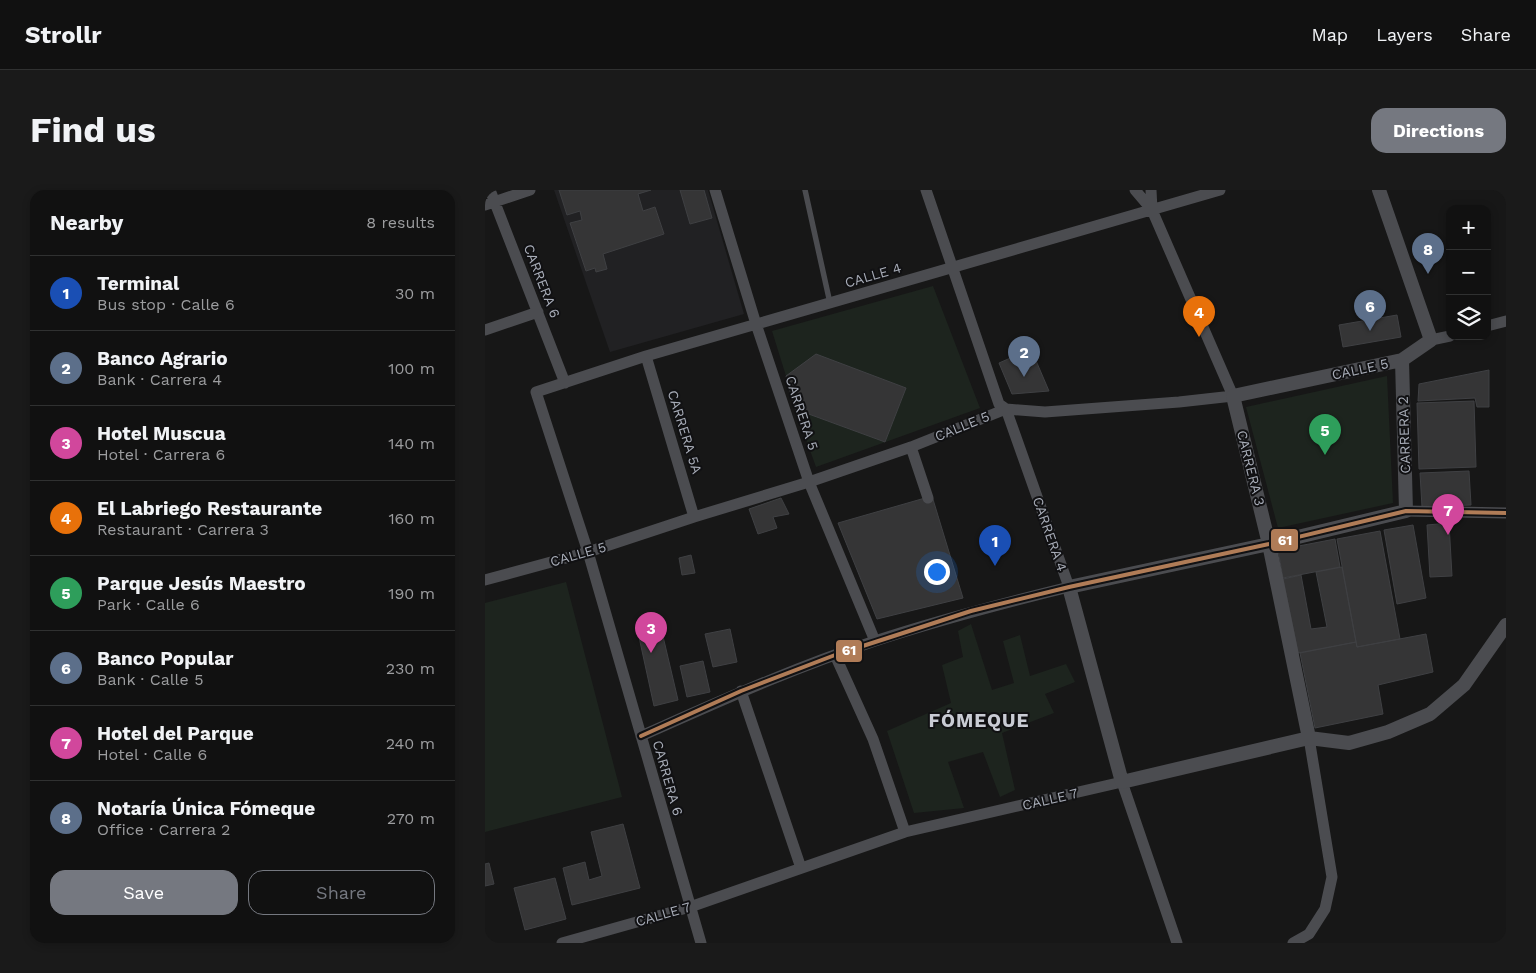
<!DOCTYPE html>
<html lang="en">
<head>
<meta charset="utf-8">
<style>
	:root { --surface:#111; --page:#1a1a1a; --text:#f1f3f6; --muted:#9c9d9f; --line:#303131; --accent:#757880 }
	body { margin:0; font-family:"Work Sans",sans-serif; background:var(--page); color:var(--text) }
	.controls { position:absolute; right:15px; top:15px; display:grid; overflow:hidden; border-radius:10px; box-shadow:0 2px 8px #0003 }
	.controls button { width:45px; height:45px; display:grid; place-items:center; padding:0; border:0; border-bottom:1px solid var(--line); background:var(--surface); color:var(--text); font:25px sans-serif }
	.you { position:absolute; left:451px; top:381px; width:18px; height:18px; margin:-12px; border:4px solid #fff; border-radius:50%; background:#1a73e8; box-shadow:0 0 0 8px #1a73e833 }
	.badge { display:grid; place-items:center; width:32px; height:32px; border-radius:50%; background:var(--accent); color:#fff; font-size:16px; font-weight:700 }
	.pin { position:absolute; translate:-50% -41px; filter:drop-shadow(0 1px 2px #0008) }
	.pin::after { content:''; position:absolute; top:26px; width:18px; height:15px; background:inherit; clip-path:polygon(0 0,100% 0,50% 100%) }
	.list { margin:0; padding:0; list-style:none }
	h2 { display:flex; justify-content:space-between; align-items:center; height:65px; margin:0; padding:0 20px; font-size:21px }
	h2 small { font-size:16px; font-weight:400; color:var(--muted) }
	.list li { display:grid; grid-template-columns:32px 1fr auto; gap:15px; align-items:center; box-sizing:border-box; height:75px; padding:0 20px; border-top:1px solid var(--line) }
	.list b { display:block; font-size:19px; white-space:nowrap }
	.list p { margin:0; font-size:16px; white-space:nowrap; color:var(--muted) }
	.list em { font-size:16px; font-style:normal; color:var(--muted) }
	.actions { display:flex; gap:10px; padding:15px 20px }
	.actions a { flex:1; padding:11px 0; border:1px solid var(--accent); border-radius:15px; text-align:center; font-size:18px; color:var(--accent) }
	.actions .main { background:var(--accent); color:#fff }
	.icon { flex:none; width:28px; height:28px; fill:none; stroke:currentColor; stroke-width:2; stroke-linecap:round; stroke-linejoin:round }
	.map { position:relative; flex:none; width:1021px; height:753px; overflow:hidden; border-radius:15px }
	header { display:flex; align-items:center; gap:30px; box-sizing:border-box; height:70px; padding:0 25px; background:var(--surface); border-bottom:1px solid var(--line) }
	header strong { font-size:24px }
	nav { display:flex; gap:28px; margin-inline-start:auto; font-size:18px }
	.intro { display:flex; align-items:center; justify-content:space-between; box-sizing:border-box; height:120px; padding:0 30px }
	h1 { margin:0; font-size:35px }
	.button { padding:12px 22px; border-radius:15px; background:var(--accent); color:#fff; font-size:18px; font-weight:700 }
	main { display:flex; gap:30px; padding:0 30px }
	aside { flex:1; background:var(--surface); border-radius:15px; box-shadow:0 2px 8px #0003 }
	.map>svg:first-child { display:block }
	.built { fill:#212123 }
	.green { fill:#1d241e }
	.building { fill:#353536; stroke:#3f4043 }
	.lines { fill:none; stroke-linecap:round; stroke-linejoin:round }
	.service { stroke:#4b4c50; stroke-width:5.5 }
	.minor { stroke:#4b4c50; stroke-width:11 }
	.tertiary { stroke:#4b4c50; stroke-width:14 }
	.bus-1-casing { stroke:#111113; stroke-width:8 }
	.bus-1 { stroke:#b07c57; stroke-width:4 }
	.labels { text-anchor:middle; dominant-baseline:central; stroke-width:4; stroke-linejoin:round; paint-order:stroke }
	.street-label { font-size:14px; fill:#a8adb8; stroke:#111113 }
	.district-label { font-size:19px; font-weight:bold; letter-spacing:1px; fill:#c9ccd4; stroke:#111113 }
	.line-badge { stroke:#111113; stroke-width:2 }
	.badge-label { font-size:14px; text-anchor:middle; font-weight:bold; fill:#fff }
</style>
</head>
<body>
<header>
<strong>Strollr</strong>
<nav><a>Map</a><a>Layers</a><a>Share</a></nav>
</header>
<div class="intro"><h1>Find us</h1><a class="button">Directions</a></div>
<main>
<aside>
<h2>Nearby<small>8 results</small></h2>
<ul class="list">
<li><span class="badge" style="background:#1a4fb4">1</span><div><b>Terminal</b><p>Bus stop · Calle 6</p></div><em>30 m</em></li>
<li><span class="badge" style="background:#5c6f8a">2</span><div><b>Banco Agrario</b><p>Bank · Carrera 4</p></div><em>100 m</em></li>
<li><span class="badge" style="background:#d1479c">3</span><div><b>Hotel Muscua</b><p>Hotel · Carrera 6</p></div><em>140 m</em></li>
<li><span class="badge" style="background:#e8710a">4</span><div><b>El Labriego Restaurante</b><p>Restaurant · Carrera 3</p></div><em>160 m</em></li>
<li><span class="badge" style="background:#2e9e5b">5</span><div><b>Parque Jesús Maestro</b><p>Park · Calle 6</p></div><em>190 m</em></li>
<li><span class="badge" style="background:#5c6f8a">6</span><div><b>Banco Popular</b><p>Bank · Calle 5</p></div><em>230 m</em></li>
<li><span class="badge" style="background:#d1479c">7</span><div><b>Hotel del Parque</b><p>Hotel · Calle 6</p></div><em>240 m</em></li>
<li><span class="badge" style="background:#5c6f8a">8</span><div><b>Notaría Única Fómeque</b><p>Office · Carrera 2</p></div><em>270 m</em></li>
</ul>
<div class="actions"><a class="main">Save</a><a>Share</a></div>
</aside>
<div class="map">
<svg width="1021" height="753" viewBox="0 0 1021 753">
	<rect width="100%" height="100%" fill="#171717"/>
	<path class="built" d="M 69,0 L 223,0 L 259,124 L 125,162 Z"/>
	<path class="green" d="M 448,96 L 495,218 L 331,277 L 310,219 L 400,252 L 421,198 L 331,165 L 301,186 L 287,141 Z
		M 902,186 L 908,313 L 793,338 L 761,217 Z
		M 81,392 L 137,607 L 0,642 L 0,413 Z
		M 486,434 L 507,500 L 529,493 L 518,451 L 535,445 L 545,486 L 581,474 L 590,492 L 560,504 L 569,523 L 517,543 L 530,600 L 515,607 L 498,562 L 463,572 L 479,618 L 429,623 L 402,541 L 466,513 L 457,475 L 478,467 L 473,441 Z"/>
	<path class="building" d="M 74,0 L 166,0 L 153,4 L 158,21 L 170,17 L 179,44 L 118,64 L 122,79 L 111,82 L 110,78 L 101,81 L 85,33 L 97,30 L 95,21 L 82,25 Z
		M 195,0 L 219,0 L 227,28 L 205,34 Z
		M 912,125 L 916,147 L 858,157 L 854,135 Z
		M 546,159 L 564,201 L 527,204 L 514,173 Z
		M 331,164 L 421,198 L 400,252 L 310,219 L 301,186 Z
		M 1004,180 L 1004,217 L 992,217 L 990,208 L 933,211 L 934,194 Z
		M 989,211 L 991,277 L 934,279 L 932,213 Z
		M 984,281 L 986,315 L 937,317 L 935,283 Z
		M 447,306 L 478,408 L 392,429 L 353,333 Z
		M 296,308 L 304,324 L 288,327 L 292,338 L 273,344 L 264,319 Z
		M 964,333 L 967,386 L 945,387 L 942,335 Z
		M 928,335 L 941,408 L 912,414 L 899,340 Z
		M 895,341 L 915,449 L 872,457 L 852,349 Z
		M 850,349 L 855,377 L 798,388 L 793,360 Z
		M 206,365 L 210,383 L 197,385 L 194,368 Z
		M 857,377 L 871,452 L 813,463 L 798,389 L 816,385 L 826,439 L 842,437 L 831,382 Z
		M 245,439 L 252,472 L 228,477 L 220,444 Z
		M 177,442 L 193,510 L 169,516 L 154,447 Z
		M 941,444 L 948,482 L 893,495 L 898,524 L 830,538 L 815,463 L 871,452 L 872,457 Z
		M 218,471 L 225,502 L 202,507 L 195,476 Z
		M 138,634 L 155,698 L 87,715 L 78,678 L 100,672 L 104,690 L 117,686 L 106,642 Z
		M 4,673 L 9,694 L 0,696 L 0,674 Z
		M 70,688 L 81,729 L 40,740 L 29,698 Z"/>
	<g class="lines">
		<path class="service" d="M 320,0 L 345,113"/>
		<path class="minor" d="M 5,0 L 80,193
			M 230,0 L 271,134 L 324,292 L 390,451
			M 666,0 L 667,20
			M 0,15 L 45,0
			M 1002,136 L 1021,131
			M 0,140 L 53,122
			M 946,150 L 965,146
			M 161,166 L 209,327
			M 426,257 L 443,308
			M 921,321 L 1021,323
			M 0,390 L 103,362 L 209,327 L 324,292 L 426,257 L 521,219 L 560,222 L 694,212 L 748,206 L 667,20 L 650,0
			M 350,465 L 388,549 L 420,642
			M 256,501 L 316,678
			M 156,546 C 233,512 310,477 390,451 C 454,430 519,413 584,397 L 521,219 L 514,214 L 441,0
			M 77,753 L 205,717 L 420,642 L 637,592 L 692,753
			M 216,753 L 103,362 L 51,202 L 161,166 L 735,0
			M 808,753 L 824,744 L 840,719 L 847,687 L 824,548"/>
		<path class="tertiary" d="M 917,170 L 921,321 L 784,354 L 584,397 L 637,592 L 824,548 L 864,553 L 903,542 L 945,524 L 979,495 L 1021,435
			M 824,548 L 784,354 L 748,206 L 917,170 L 946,150 L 894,0"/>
		<defs>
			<path id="bus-1" d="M 156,546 L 256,501 L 350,465 L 486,421 L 584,397 L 784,354 L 921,321 L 1021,323"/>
		</defs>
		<use href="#bus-1" class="bus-1-casing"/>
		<use href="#bus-1" class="bus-1"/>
	</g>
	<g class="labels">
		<g class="street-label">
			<text transform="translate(388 85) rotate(-16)">CALLE 4</text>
			<text transform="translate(57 91) rotate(69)">CARRERA 6</text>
			<text transform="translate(875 179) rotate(-12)">CALLE 5</text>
			<text transform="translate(317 223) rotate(72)">CARRERA 5</text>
			<text transform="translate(477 236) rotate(-22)">CALLE 5</text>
			<text transform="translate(200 242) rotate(73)">CARRERA 5A</text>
			<text transform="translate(919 245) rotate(-92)">CARRERA 2</text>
			<text transform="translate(766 278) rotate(76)">CARRERA 3</text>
			<text transform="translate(565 344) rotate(71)">CARRERA 4</text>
			<text transform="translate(93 364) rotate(-16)">CALLE 5</text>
			<text transform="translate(183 588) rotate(74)">CARRERA 6</text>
			<text transform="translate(565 609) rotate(-13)">CALLE 7</text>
			<text transform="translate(178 724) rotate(-16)">CALLE 7</text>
		</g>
		<g class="district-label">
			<text x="494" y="530">FÓMEQUE</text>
		</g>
	</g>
	<g class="line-badge">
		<rect x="785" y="338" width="29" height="24" rx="5" fill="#b07c57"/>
		<rect x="350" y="449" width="28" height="24" rx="5" fill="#b07c57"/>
	</g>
	<g class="badge-label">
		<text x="800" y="355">61</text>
		<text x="364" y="465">61</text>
	</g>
</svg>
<div class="controls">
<button>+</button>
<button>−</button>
<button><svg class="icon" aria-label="layers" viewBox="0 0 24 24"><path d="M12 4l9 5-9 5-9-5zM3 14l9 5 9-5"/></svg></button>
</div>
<div class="you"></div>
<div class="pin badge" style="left:510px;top:376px;background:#1a4fb4">1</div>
<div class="pin badge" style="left:539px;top:187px;background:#5c6f8a">2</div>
<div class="pin badge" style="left:166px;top:463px;background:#d1479c">3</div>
<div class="pin badge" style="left:714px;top:147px;background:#e8710a">4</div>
<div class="pin badge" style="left:840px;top:265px;background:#2e9e5b">5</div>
<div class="pin badge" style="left:885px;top:141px;background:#5c6f8a">6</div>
<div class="pin badge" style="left:963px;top:345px;background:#d1479c">7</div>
<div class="pin badge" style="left:943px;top:84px;background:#5c6f8a">8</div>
</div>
</main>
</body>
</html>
